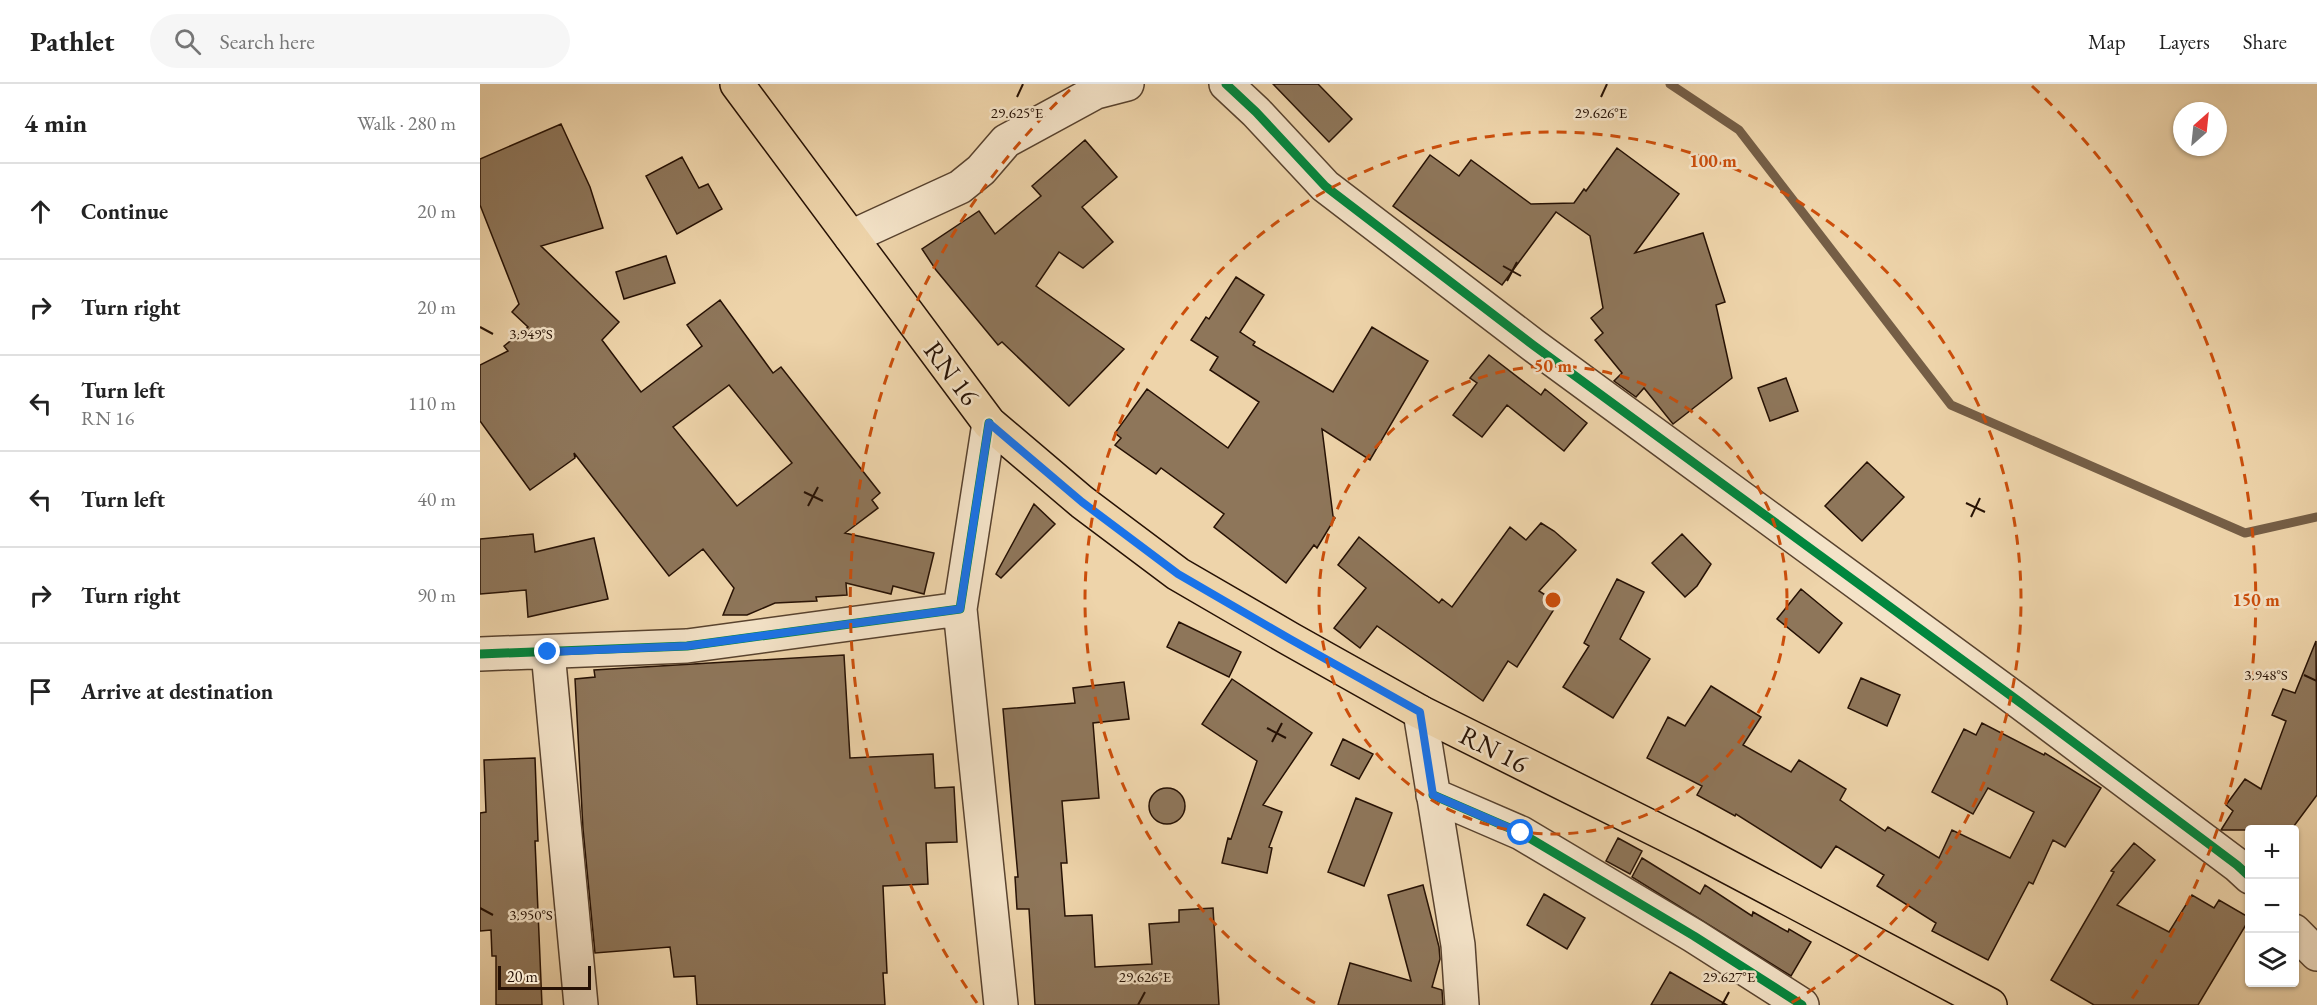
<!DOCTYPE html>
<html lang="en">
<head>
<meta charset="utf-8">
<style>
	:root { --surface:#fff; --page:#f6f6f6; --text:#222; --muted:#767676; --line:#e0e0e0 }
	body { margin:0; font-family:"EB Garamond",serif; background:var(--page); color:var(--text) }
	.controls { position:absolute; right:18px; bottom:18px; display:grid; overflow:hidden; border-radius:6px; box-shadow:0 2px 4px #0004 }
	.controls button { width:54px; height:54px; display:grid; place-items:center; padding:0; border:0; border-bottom:2px solid var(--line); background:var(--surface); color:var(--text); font:30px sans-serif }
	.compass { position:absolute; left:1693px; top:18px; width:54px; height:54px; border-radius:50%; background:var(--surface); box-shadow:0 2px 4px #0004; rotate:27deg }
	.scale { position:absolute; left:18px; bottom:15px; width:93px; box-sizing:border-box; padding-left:6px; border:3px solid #261104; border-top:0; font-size:16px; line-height:21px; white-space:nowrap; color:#261104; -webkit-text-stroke:4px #f4e3c8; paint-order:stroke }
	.stop { position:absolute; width:18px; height:18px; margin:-14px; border:4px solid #1a73e8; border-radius:50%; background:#fff }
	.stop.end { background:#1a73e8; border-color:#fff; box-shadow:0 2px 6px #0008 }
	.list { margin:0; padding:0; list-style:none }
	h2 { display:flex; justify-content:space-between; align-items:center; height:78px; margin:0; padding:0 24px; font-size:26px }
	h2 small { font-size:20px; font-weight:400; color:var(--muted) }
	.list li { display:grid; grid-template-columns:39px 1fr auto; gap:18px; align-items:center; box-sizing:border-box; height:96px; padding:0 24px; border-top:2px solid var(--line) }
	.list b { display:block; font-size:22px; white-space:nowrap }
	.list p { margin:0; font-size:20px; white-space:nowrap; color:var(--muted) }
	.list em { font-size:20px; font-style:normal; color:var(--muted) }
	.icon { flex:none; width:33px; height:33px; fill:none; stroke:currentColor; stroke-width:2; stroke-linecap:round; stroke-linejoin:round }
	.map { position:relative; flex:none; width:1837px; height:921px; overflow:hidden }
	header { display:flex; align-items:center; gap:36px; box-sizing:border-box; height:84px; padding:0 30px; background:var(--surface); border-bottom:2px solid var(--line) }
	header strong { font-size:28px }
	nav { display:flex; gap:33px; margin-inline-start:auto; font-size:21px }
	.search { width:420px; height:54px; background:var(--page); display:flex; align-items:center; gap:15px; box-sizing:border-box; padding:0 21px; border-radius:33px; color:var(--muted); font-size:22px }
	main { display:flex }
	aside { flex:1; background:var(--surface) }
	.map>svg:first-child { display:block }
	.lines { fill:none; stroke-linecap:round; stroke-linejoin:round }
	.stream { stroke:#755e46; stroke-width:9 }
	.building { fill:#8e765a; stroke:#261104; stroke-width:1.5; fill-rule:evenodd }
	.street-casing { stroke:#58422e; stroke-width:36 }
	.primary-casing { stroke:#261104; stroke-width:36 }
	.street { stroke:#f4e3c8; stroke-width:33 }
	.primary { stroke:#eed4aa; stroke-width:33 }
	.cycleway-casing { stroke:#f4e3c8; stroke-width:13 }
	.cycleway { stroke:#00873e; stroke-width:9 }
	.route { stroke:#1a73e8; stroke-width:8 }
	.ticks { fill:none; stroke:#261104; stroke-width:2 }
	.ring { fill:none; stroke:#cb4e0b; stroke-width:3; stroke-dasharray:10 8 }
	.labels { text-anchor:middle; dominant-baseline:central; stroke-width:5; stroke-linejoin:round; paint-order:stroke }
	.street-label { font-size:27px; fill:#261104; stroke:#f4e3c8 }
	.ticks-label { font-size:15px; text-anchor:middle; fill:#261104; stroke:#f4e3c8; stroke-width:5; stroke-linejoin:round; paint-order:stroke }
	.centre { fill:#cb4e0b; stroke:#f4e3c8; stroke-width:3 }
	.ring-label { font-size:18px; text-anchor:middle; font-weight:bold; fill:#cb4e0b; stroke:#f4e3c8; stroke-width:5; stroke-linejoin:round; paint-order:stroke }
</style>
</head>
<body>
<header>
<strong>Pathlet</strong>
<div class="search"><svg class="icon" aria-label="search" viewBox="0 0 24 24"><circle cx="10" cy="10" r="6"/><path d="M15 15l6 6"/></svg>Search here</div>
<nav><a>Map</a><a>Layers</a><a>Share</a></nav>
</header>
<main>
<aside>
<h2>4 min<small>Walk · 280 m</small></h2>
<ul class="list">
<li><svg class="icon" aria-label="ahead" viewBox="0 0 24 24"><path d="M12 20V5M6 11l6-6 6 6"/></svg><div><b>Continue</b></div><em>20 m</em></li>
<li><svg class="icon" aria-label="right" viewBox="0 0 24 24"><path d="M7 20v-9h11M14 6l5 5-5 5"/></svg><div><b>Turn right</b></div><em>20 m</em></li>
<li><svg class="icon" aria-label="left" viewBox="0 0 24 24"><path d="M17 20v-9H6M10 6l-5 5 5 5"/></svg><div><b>Turn left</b><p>RN 16</p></div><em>110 m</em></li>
<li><svg class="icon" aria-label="left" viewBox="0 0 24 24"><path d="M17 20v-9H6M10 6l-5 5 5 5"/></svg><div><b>Turn left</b></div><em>40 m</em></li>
<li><svg class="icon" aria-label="right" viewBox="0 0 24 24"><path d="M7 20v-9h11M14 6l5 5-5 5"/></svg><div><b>Turn right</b></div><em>90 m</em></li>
<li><svg class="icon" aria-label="arrive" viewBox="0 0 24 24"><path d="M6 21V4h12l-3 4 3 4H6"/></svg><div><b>Arrive at destination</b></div></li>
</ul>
</aside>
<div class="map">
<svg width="1837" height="921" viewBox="0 0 1837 921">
	<rect width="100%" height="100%" fill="#eed4aa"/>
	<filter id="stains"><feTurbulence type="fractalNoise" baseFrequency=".00333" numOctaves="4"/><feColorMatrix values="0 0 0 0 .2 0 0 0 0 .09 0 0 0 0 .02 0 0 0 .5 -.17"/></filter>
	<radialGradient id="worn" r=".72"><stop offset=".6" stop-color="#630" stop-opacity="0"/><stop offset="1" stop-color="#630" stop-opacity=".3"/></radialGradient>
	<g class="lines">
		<path class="stream" d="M 1190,0 L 1259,46 L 1471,321 L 1765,449 L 1837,433"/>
	</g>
	<path class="building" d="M 793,0 L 838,0 L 872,35 L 849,58 Z
		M 81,40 L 110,103 L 123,144 L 61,162 L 139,238 L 122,256 L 161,308 L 222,262 L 207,241 L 240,216 L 293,289 L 301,283 L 400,409 L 392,416 L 398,424 L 365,449 L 454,469 L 444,510 L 413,502 L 411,510 L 366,499 L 367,511 L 336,513 L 337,517 L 295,519 L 267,531 L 243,531 L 254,504 L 223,465 L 189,492 L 94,369 L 95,374 L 50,406 L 0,337 L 0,281 L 28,267 L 24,262 L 48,243 L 32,228 L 39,220 L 0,121 L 0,75 ZM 249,301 L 312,379 L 257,422 L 193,343 Z
		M 605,56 L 637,93 L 602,123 L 633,158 L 603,184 L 579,168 L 556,202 L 644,265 L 589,322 L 522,258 L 518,261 L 456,186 L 442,165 L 499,127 L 515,150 L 561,112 L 552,102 Z
		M 1137,64 L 1199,110 L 1155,169 L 1223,149 L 1245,218 L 1236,221 L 1252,294 L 1193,340 L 1164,304 L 1156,313 L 1134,297 L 1142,289 L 1115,256 L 1123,249 L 1111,234 L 1123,224 L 1110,152 L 1076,128 L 1022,201 L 913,122 L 950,71 L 979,92 L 991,76 L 1051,120 L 1094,119 L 1104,105 L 1106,107 Z
		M 202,73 L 219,104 L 228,100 L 242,125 L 197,150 L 166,92 Z
		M 186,172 L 195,199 L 144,215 L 136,188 Z
		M 756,193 L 784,211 L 760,248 L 775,258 L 773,261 L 853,308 L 892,243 L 948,277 L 890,376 L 842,345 L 853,432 L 855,434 L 837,464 L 834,461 L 806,499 L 734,443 L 744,430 L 681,384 L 676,390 L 635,361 L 641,354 L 635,349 L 667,305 L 748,364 L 779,318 L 730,286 L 738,273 L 711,256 L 726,233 L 729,235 Z
		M 1009,271 L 1061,311 L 1065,305 L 1107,339 L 1084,367 L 1027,321 L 1002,353 L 973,331 L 997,299 L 990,294 Z
		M 1306,294 L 1318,327 L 1290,337 L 1278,304 Z
		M 1387,378 L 1424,413 L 1382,457 L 1345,422 Z
		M 554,420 L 575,440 L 521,494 L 516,490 Z
		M 1061,439 L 1074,447 L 1096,466 L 1059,507 L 1078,519 L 1037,583 L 1028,577 L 1003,617 L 897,542 L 880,564 L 854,544 L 886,504 L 858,481 L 879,453 L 959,519 L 962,515 L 972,523 L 1030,443 L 1046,456 Z
		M 53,450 L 55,468 L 114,454 L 128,515 L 48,533 L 46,506 L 0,510 L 0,455 Z
		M 1202,450 L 1231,480 L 1217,502 L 1205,513 L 1172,479 Z
		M 1137,495 L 1164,508 L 1140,555 L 1170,575 L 1133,634 L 1083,603 L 1109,562 L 1104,559 Z
		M 1321,505 L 1362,539 L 1339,569 L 1297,535 Z
		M 699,538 L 761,568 L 749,593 L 687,563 Z
		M 1836,557 L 1837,711 L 1811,746 L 1741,746 L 1753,727 L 1746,721 L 1765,695 L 1781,705 L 1806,637 L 1792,631 L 1803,605 L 1815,609 Z
		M 364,571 L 370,674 L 453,670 L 455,704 L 474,703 L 477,758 L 446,759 L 448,800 L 403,802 L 407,889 L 403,889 L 405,921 L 217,921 L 215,892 L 194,893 L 190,863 L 115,869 L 103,745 L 95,595 L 115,593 L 114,586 Z
		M 1381,594 L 1420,611 L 1407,642 L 1368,624 Z
		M 752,595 L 832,649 L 783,721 L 802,728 L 789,763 L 792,764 L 787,789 L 742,779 L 748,754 L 751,755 L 777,677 L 722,640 Z
		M 644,598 L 649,635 L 613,639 L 619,714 L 582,717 L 587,779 L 581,779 L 585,832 L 612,831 L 615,883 L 672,880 L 669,840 L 699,838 L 699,826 L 733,824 L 739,921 L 555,921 L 549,825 L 537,825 L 535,793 L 538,793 L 523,625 L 595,619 L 593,604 Z
		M 1231,602 L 1281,633 L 1263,661 L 1311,688 L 1319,676 L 1366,705 L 1360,716 L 1405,747 L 1408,743 L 1459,774 L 1472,746 L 1530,774 L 1554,728 L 1508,704 L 1493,730 L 1452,708 L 1484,645 L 1496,651 L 1502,639 L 1564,671 L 1565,669 L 1621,704 L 1585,763 L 1573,756 L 1553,800 L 1549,798 L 1508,876 L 1452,847 L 1456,839 L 1397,802 L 1404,791 L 1356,762 L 1341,784 L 1256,730 L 1255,732 L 1217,711 L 1222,702 L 1167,674 L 1188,633 L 1205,642 Z
		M 863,655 L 893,670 L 879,695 L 851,681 Z
		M 55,674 L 58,757 L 55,757 L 62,921 L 16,921 L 16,872 L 12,872 L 11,846 L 0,847 L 0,729 L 6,728 L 4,676 Z
		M669 722a18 18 0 1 1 36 0a18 18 0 1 1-36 0Z
		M 876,714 L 912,729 L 884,802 L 848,788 Z
		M 1138,754 L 1162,767 L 1150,790 L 1126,777 Z
		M 1654,759 L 1675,776 L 1637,821 L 1689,848 L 1712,811 L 1734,824 L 1739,816 L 1770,834 L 1718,921 L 1614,921 L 1571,896 L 1634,788 L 1631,787 Z
		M 1162,774 L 1220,810 L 1225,801 L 1272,832 L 1273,828 L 1308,848 L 1309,845 L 1331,858 L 1311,892 L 1152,793 Z
		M 943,801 L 959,863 L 960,875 L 952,903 L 962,906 L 963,921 L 858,921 L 870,879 L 931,897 L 908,811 Z
		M 1064,810 L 1105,834 L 1087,865 L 1047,841 Z
		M 1190,888 L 1247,921 L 1171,921 Z"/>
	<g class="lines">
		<defs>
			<path id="street" d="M 746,0 L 776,28 L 845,102 L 1053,261 L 1541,619 L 1757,781 L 1770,793
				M 371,153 L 480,103 L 501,86 L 526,57 L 616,8 L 647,0
				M 480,525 L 521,921
				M 68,568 L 101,921
				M 0,570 L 207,562 L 480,525 L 509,339
				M 940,628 L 978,861 L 982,921
				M 953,711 L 1041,749 L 1214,852 L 1322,921
				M 1814,847 L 1837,870"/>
			<path id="primary" d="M 257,0 L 509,339 L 602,418 L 698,490 L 810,555 L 940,628 L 1209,762 L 1510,921"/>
		</defs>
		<use href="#street" class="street-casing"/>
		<use href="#primary" class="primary-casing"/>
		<use href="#street" class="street"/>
		<use href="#primary" class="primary"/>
		<defs>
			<path id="cycleway" d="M 746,0 L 776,28 L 845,102 L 1053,261 L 1541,619 L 1757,781 L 1770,793
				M 0,570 L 207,562 L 480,525 L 509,339
				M 953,711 L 1041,749 L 1214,852 L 1322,921"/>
		</defs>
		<use href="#cycleway" class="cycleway-casing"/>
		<use href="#cycleway" class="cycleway"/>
	</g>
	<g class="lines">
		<path class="route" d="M 68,568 L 207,562 L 480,525 L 509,339 L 602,418 L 698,490 L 810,555 L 940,628 L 953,711 L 1041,749"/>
	</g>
	<path class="ticks" d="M 537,13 L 543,0M 1121,13 L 1127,0M 1023,182 L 1041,192M 1027,197 L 1037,178M 0,243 L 13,250M 324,408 L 343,417M 1486,419 L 1505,428M 328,422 L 338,403M 1491,433 L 1500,414M 1824,591 L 1837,597M 787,644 L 806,654M 792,658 L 802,639M 0,824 L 13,831M 658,921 L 665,908M 1242,921 L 1249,908"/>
	<g class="ring">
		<circle cx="1073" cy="516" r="234"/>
		<path d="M835 919A468 468 0 1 1 1311 919"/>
		<path d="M497 919A703 703 0 0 1 594 2M1552 2A703 703 0 0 1 1649 919"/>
	</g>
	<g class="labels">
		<g class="street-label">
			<text transform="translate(472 289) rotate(53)">RN 16</text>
			<text transform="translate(1014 665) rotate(27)">RN 16</text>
		</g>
	</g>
	<g class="ticks-label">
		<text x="537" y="34">29.625°E</text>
		<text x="1121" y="34">29.626°E</text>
		<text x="51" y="255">3.949°S</text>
		<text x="1786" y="596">3.948°S</text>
		<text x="51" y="836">3.950°S</text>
		<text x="665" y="898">29.626°E</text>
		<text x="1249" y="898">29.627°E</text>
	</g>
	<circle cx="1073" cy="516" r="9" class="centre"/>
	<g class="ring-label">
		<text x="1233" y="83">100 m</text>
		<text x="1073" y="288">50 m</text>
		<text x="1776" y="522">150 m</text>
	</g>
	<rect width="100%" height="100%" filter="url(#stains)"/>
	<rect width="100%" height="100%" fill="url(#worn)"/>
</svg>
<div class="controls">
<button>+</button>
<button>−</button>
<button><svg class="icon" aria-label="layers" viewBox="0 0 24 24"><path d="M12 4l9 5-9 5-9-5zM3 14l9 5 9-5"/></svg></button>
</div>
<svg class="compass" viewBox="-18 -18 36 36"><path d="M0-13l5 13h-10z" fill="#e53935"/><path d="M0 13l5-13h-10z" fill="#767676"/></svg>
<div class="scale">20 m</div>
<div class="stop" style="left:1041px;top:749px"></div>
<div class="stop end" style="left:68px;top:568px"></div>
</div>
</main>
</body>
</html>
